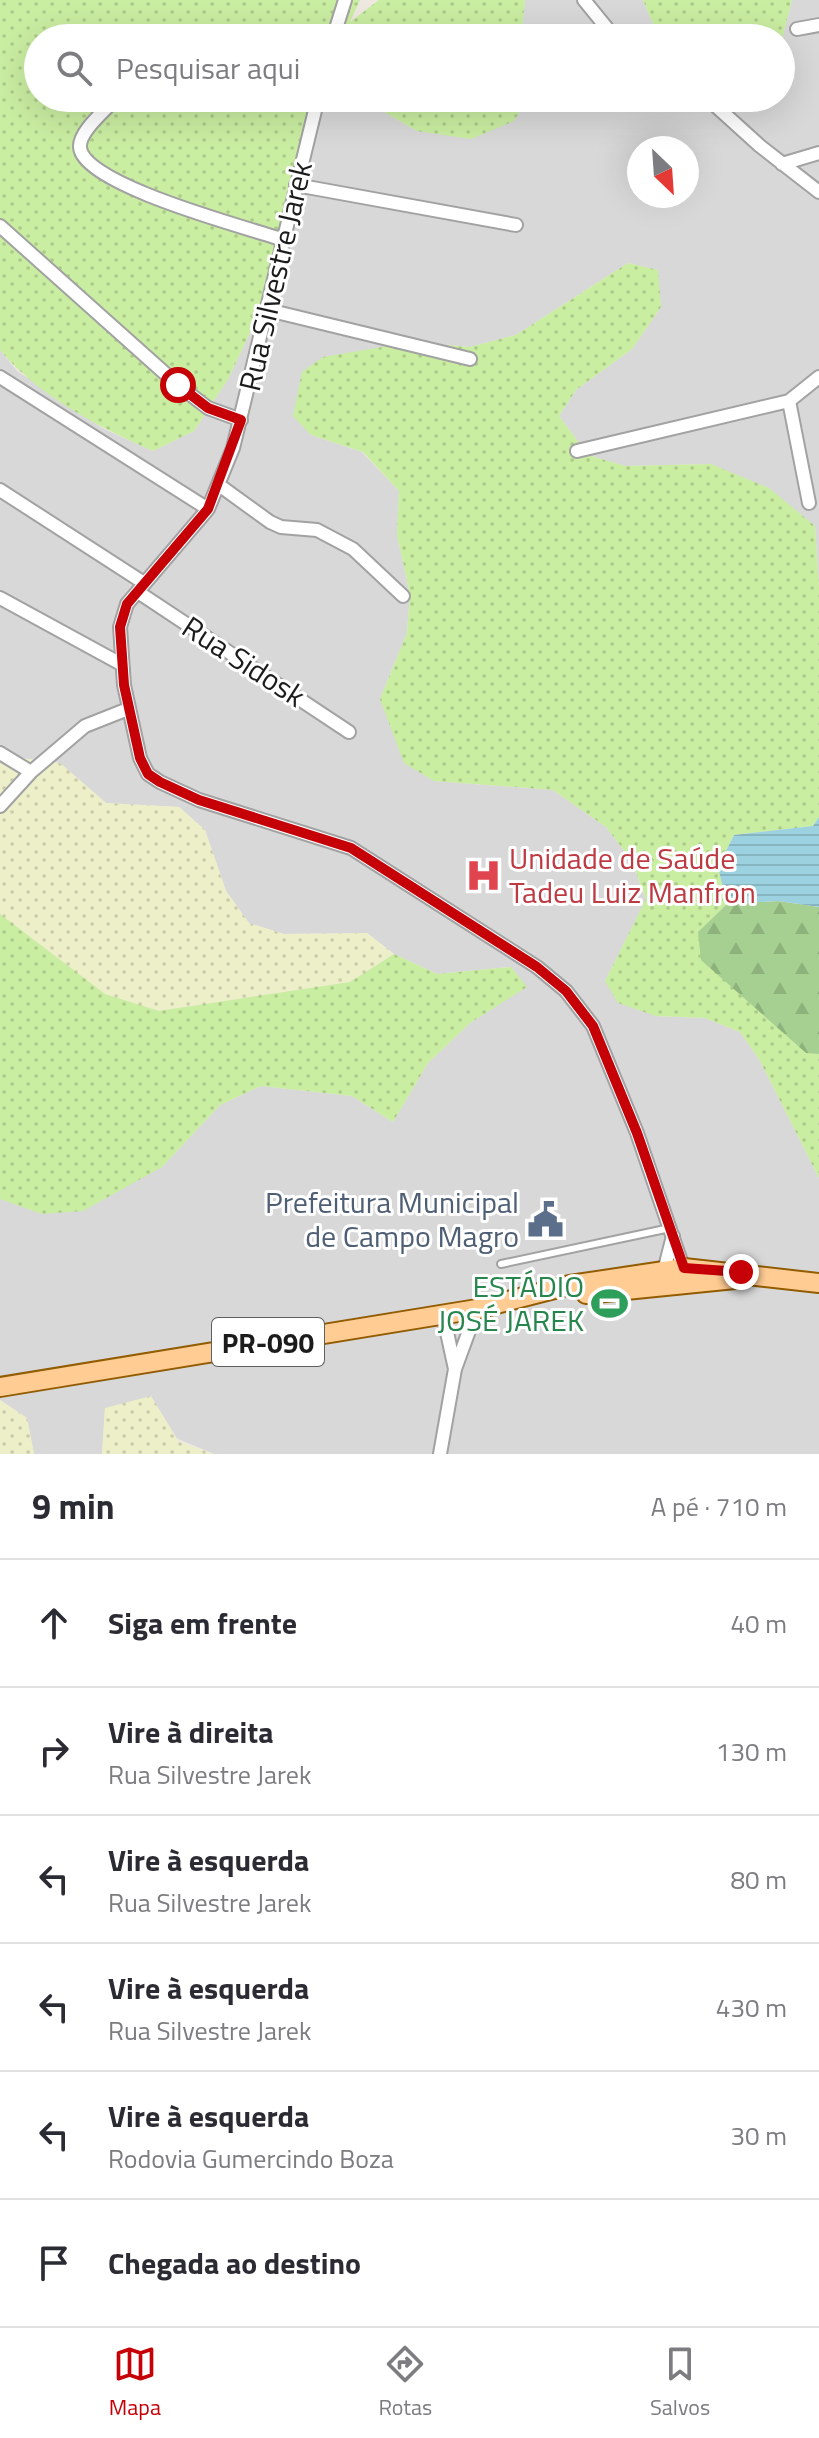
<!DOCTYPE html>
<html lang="pt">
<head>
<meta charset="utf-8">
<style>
	:root { --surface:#fff; --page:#f2f2f3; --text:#2b2b33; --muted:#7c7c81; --line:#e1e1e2; --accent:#c60007 }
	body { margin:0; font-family:"Titillium Web",sans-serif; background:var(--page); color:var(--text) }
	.compass { position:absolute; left:627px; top:136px; width:72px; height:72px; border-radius:50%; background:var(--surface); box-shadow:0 8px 32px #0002; rotate:155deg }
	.stop { position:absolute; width:24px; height:24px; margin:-18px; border:6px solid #c60007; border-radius:50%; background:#fff }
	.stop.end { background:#c60007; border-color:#fff; box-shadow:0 2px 8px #0008 }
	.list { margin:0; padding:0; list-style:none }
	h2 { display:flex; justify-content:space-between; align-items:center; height:104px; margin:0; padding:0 32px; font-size:34px }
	h2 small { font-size:26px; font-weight:400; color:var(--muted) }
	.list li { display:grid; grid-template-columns:52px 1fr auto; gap:24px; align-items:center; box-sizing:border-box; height:128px; padding:0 32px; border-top:2px solid var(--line) }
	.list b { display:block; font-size:30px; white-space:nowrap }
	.list p { margin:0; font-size:26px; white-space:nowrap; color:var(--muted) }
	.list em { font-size:26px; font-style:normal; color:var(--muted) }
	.icon { flex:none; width:44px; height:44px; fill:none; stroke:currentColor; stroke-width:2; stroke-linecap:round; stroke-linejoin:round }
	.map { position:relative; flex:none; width:819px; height:1454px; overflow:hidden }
	.search { position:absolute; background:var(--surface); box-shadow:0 8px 32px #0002; left:24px; right:24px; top:24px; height:88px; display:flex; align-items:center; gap:20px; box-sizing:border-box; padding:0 28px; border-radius:44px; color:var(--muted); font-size:30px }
	.sheet { height:872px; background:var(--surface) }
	nav { display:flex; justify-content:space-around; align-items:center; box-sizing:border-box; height:112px; border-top:2px solid var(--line); background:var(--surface); font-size:22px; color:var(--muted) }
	nav a { display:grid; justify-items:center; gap:4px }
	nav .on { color:var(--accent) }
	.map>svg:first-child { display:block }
	.residential { fill:#d9d8d8; fill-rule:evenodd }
	.farmland { fill:url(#farmland-dots) }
	.grass { fill:url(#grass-dots) }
	.forest { fill:url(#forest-firs) }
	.water { fill:url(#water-rules) }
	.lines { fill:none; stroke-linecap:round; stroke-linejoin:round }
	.service-casing { stroke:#a2a2a2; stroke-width:10 }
	.minor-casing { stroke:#a2a2a2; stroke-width:16 }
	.primary-casing { stroke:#925c00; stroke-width:22 }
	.service { stroke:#fff; stroke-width:6 }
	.minor { stroke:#fff; stroke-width:12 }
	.primary { stroke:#ffcc93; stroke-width:18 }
	.route { stroke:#c60007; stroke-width:10 }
	.labels { text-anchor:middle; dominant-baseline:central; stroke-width:6; stroke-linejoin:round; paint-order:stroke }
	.shield { fill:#fff; stroke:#5f5f5f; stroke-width:2 }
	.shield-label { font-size:28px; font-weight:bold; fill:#1b1b1b }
	.street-label { font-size:30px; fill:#1b1b1b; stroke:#fff }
	.health-label { font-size:30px; fill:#be3a42; stroke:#fff; text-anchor:start }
	.service-label { font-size:30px; fill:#4e5e75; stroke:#fff; text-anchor:end }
	.leisure-label { font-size:30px; fill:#27864d; stroke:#fff; text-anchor:end }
</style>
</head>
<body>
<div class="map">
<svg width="819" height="1454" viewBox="0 0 819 1454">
	<defs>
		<pattern id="farmland-dots" width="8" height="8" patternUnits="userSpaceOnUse" patternTransform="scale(2)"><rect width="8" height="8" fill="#edefc9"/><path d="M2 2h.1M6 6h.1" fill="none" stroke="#cbccac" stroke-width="1.8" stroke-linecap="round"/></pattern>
		<pattern id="grass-dots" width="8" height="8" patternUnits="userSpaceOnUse" patternTransform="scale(2)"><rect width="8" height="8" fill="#c9eda1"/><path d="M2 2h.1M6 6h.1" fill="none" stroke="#accb8a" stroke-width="1.8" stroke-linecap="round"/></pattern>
		<pattern id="forest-firs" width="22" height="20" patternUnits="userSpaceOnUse" patternTransform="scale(2)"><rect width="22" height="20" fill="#a6d091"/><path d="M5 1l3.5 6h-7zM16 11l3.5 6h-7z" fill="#8eb27c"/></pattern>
		<pattern id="water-rules" width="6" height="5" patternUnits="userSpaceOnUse" patternTransform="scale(2)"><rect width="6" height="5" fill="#9cd2df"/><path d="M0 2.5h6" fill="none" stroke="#86b4bf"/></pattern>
	</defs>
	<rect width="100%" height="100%" fill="#eee8e0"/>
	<path class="residential" d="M 525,0 L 643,0 L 659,38 L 521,38 Z
		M 792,0 L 819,0 L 819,588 L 815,526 L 711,464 L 625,466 L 588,455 L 559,416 L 576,390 L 632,349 L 661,307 L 657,270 L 628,263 L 516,335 L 470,347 L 412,342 L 311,435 L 362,452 L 399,491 L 397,535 L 410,594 L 407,633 L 380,699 L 434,781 L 553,790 L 606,827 L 632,861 L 646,900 L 605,981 L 656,1016 L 705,1018 L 740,1032 L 759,1059 L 819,1178 L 819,1454 L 214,1454 L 105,1408 L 102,1454 L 34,1454 L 27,1418 L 0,1400 L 0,1199 L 162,1167 L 220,1105 L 261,1086 L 352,1096 L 393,1122 L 428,1063 L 470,1023 L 526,987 L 510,967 L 437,974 L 394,954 L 367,933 L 284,934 L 249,923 L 226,891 L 205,830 L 179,807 L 106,803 L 60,763 L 13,757 L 0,750 L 0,350 L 17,371 L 104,429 L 153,451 L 194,431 L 228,379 L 267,297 L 320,98 L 360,98 L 417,131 L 526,98 L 781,98 L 781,43 ZM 639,148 L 687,148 L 687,196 L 639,196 Z"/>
	<path class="farmland" d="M 0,750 L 13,757 L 60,763 L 106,803 L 179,807 L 205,830 L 226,891 L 249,923 L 284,934 L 367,933 L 394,954 L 350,982 L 159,1011 L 105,994 L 0,914 Z
		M 151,1396 L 179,1442 L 214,1454 L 102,1454 L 105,1408 Z
		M 0,1400 L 27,1418 L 34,1454 L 0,1454 Z"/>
	<path class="grass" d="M 0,0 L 360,0 L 350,22 L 379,0 L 525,0 L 521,38 L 38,38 L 38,98 L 320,98 L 267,297 L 228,379 L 194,431 L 153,451 C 99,427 38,396 0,350 Z
		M 643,0 L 792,0 L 781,43 L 781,38 L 659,38 Z
		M 360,98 L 526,98 L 527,100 L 514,121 L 471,139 L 417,131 Z
		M 628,263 L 658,270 L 661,307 L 632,349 L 576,390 L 559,416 L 588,455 L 625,466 L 711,464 L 769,488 L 815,526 L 819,588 L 819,817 L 813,826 L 734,835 L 718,867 L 727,904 L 698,932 L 806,1053 L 819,1054 L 819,1178 L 759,1059 L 740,1032 L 705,1018 L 656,1016 L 618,1003 L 605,981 L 646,899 L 632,861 L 606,827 L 553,790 L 434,781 L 404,763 L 380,699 L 407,633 L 410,594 L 397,535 L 399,491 L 363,452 L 311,435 L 293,416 L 302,372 L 323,357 L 412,342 L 470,347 L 516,335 Z
		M 0,914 L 105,994 L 159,1011 L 350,982 L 394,954 L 437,974 L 511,967 L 527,987 L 470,1023 L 428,1063 L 393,1122 L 352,1096 L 261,1086 L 220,1105 L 162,1167 L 83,1211 L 42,1214 L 0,1199 Z"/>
	<path class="forest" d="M 778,901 L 819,907 L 819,1054 L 806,1053 L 701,960 L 698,932 L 727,904 Z"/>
	<path class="water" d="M 819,817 L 819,907 L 778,901 L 727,904 L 718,867 L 734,835 L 813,826 Z"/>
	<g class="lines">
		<defs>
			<path id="service" d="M 501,1264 L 670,1228"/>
			<path id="minor" d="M 584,0 L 615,38
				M 797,29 L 819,25
				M 333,38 L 345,0
				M 116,98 C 106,110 79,131 80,147 C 82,185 249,228 284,240
				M 318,98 L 233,448 L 208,509 L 127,604 L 120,627 L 124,685 L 140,758 L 148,774 L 160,782 L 199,800 L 351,848 L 537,967 L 566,991 L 593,1026 L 637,1133 L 685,1273
				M 707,98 L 760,146 L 819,192
				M 782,164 L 819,153
				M 296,185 L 516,225
				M 0,226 L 178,385 L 208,408 L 241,420
				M 268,310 L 470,359
				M 0,377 L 208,509
				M 789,401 L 809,503
				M 577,451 L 789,401 L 819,377
				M 219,485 L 270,522 L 281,527 L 317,530 L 353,549 L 403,596
				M 0,490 L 144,583
				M 138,592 L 349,732
				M 0,598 L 121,664
				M 0,753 L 31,772
				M 0,806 L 31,772 L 85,726 L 128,709
				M 663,1275 L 673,1236
				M 443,1314 L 455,1369
				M 440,1454 L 455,1369 L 477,1309"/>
			<path id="primary" d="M 586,1294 L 735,1279
				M 0,1387 L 477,1309 L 570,1285 L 684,1268 L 819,1283"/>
		</defs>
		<use href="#service" class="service-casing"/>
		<use href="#minor" class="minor-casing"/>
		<use href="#primary" class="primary-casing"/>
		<use href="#service" class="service"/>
		<use href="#minor" class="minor"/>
		<use href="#primary" class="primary"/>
	</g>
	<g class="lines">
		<path class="route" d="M 178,385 L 208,408 L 241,420 L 208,509 L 127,604 L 120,627 L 124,685 L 140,758 L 148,774 L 160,782 L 199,800 L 351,848 L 537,967 L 566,991 L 593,1026 L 637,1133 L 684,1268 L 741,1272"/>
	</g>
	<defs>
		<symbol id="hospital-bare" viewBox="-9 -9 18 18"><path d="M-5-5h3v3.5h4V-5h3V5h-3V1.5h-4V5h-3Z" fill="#e0444e" stroke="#fff" stroke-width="2.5" paint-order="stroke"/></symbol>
		<symbol id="civic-bare" viewBox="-9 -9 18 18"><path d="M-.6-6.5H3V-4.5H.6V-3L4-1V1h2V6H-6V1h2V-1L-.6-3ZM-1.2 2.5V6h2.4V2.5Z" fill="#5c6f8a" stroke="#fff" stroke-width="2.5" paint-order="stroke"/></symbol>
		<symbol id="stadium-bare" viewBox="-9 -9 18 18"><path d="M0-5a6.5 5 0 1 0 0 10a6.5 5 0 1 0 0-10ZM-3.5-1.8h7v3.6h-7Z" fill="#2e9e5b" stroke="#fff" stroke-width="2.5" paint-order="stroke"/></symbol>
	</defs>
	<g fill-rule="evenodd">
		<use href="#hospital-bare" x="458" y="850" width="51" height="51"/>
		<use href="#civic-bare" x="520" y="1194" width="51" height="51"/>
		<use href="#stadium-bare" x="584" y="1278" width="51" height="51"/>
	</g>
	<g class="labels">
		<rect class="shield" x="212" y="1318" width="112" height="48" rx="6"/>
		<g class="shield-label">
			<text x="268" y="1342">PR-090</text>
		</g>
		<g class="street-label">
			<text transform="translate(275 276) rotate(-77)">Rua Silvestre Jarek</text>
			<text transform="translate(244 661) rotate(33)">Rua Sidosk</text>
		</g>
		<g class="health-label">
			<text x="509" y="858">Unidade de Saúde<tspan x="509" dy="34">Tadeu Luiz Manfron</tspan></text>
		</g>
		<g class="service-label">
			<text x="519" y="1202">Prefeitura Municipal<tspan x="519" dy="34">de Campo Magro</tspan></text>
		</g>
		<g class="leisure-label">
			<text x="584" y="1286">ESTÁDIO<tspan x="584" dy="34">JOSÉ JAREK</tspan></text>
		</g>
	</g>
</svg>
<svg class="compass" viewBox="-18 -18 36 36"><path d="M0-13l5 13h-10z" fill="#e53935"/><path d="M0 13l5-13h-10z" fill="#7c7c81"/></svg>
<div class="stop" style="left:178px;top:385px"></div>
<div class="stop end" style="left:741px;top:1272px"></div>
<div class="search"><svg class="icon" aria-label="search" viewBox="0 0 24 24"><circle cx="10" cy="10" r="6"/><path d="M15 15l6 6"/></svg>Pesquisar aqui</div>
</div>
<section class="sheet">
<h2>9 min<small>A pé · 710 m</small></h2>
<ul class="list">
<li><svg class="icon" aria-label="ahead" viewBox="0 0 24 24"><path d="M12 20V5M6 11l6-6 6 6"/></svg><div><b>Siga em frente</b></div><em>40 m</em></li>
<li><svg class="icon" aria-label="right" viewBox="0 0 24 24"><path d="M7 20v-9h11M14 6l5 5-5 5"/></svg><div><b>Vire à direita</b><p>Rua Silvestre Jarek</p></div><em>130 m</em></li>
<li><svg class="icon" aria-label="left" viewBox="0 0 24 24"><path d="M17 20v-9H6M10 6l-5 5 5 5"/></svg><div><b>Vire à esquerda</b><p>Rua Silvestre Jarek</p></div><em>80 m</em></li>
<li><svg class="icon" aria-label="left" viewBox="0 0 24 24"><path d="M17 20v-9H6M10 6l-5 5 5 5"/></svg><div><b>Vire à esquerda</b><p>Rua Silvestre Jarek</p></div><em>430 m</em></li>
<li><svg class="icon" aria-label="left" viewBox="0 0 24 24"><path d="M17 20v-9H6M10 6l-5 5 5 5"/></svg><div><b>Vire à esquerda</b><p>Rodovia Gumercindo Boza</p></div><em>30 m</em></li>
<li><svg class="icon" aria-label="arrive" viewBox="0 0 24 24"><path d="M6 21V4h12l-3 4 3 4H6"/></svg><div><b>Chegada ao destino</b></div></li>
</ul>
</section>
<nav>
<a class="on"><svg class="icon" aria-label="map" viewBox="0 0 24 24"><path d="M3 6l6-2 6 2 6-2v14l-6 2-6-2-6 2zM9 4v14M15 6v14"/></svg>Mapa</a>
<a><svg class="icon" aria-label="directions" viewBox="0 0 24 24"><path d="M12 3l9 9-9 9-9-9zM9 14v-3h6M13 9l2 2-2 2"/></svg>Rotas</a>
<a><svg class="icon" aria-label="saved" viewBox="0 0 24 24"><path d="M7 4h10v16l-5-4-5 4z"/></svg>Salvos</a>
</nav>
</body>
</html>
